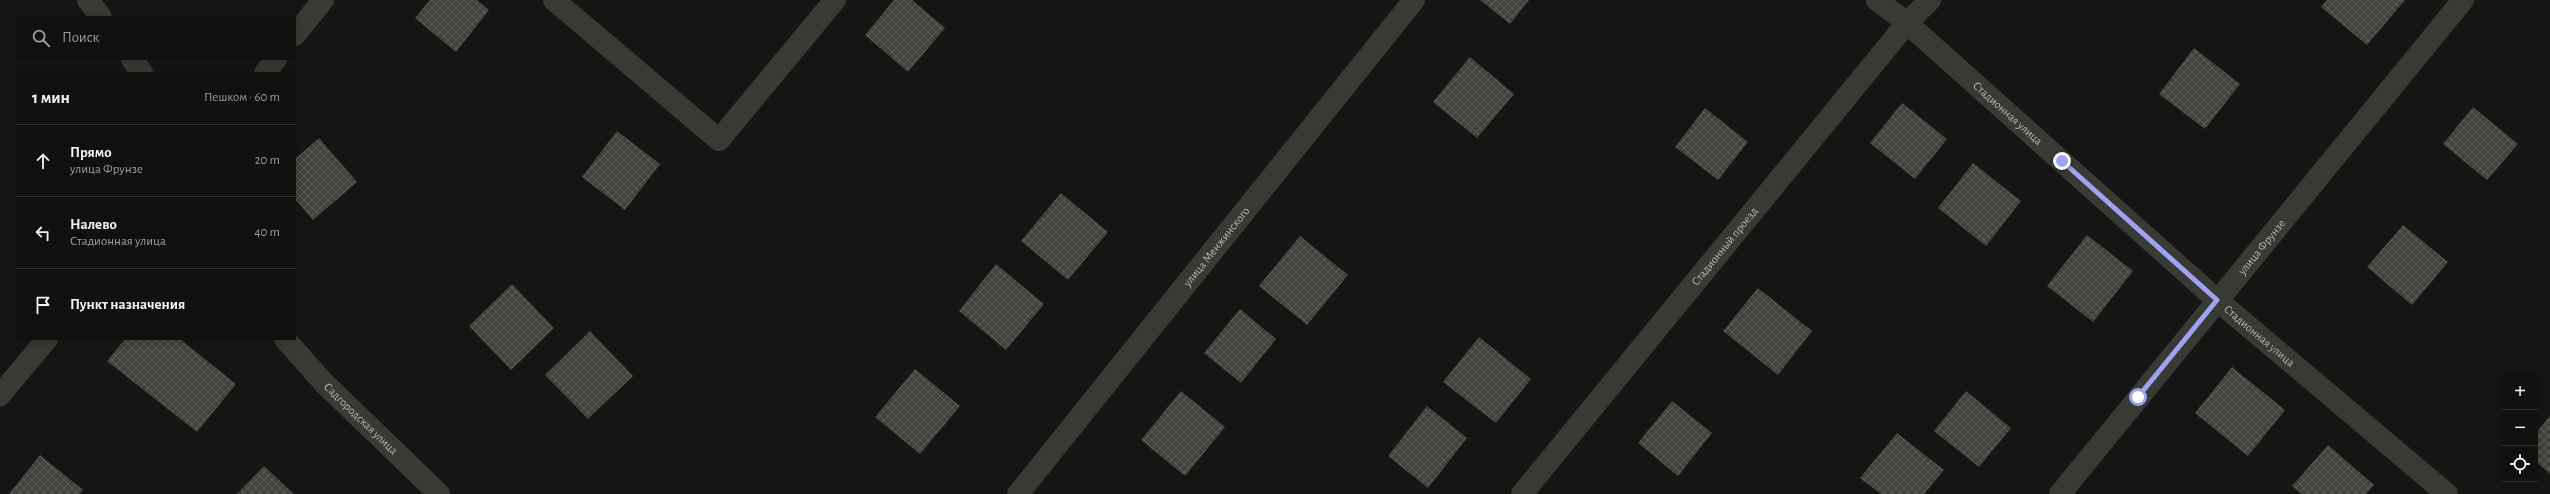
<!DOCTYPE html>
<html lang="ru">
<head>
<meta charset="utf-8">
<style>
	:root { --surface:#10100f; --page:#191918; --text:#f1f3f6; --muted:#9c9d9e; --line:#30302f }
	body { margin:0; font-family:"Alegreya Sans",sans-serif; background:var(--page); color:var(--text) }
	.controls { position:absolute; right:12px; bottom:12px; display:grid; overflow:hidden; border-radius:0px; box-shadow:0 2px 10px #0003 }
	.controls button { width:36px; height:36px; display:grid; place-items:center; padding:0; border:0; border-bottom:1px solid var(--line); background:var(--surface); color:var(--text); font:20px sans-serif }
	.stop { position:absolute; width:12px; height:12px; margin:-9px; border:3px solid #9ea2f0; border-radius:50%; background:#fff }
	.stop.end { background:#9ea2f0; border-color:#fff; box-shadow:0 1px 4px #0008 }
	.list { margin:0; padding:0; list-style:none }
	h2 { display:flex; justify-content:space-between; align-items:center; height:52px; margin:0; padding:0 16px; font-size:17px }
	h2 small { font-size:13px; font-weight:400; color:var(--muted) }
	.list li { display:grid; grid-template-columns:26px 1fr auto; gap:12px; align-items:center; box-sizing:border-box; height:72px; padding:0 16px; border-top:1px solid var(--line) }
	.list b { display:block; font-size:15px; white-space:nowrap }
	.list p { margin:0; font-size:13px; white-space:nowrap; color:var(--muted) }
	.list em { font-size:13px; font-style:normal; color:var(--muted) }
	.icon { flex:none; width:22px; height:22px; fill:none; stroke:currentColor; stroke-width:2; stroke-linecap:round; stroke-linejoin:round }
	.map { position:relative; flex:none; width:2550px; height:494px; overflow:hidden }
	.search { position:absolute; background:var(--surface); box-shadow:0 2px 10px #0003; left:16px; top:16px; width:280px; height:44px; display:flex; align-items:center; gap:10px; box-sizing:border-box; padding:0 14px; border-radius:0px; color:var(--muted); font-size:15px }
	.panel { position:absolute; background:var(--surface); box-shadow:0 2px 10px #0003; left:16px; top:72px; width:280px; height:268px; border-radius:0px }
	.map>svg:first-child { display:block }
	.building { fill:url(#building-cross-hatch) }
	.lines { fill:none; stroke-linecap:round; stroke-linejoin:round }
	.minor { stroke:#393a35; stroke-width:22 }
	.route { stroke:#9ea2f0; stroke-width:5 }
	.labels { text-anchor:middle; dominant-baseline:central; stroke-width:3; stroke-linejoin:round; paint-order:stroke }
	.street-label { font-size:12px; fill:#b5b5a6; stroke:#10100f }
</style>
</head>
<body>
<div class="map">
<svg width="2550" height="494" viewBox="0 0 2550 494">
	<defs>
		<pattern id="building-cross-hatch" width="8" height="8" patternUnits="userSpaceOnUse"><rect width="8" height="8" fill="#42423e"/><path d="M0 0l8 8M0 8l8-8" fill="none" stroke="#5b5b57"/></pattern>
	</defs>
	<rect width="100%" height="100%" fill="#151514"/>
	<path class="building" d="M 430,0 L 477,0 L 489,10 L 456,52 L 415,18 Z
		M 894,0 L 912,0 L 945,28 L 908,72 L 865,35 Z
		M 1480,0 L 1529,0 L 1510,24 Z
		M 2327,0 L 2405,0 L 2367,45 L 2321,7 Z
		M 2194,48 L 2240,84 L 2205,129 L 2159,94 Z
		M 1470,57 L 1514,94 L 1477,138 L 1433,102 Z
		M 1902,103 L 1947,139 L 1915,179 L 1870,143 Z
		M 2473,107 L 2518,144 L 2487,180 L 2443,144 Z
		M 1705,108 L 1748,142 L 1718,180 L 1675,147 Z
		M 617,131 L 660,164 L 625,210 L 582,177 Z
		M 319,138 L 357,182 L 313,220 L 295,199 L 295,159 Z
		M 1973,163 L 2021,201 L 1986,246 L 1938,208 Z
		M 1061,193 L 1108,232 L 1068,280 L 1021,241 Z
		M 2403,225 L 2448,262 L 2412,305 L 2367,267 Z
		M 2087,235 L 2133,271 L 2093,322 L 2047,286 Z
		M 1300,236 L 1348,275 L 1307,325 L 1259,286 Z
		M 996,264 L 1044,304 L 1006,350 L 959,311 Z
		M 512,284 L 554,328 L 511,370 L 469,326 Z
		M 1758,288 L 1812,331 L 1778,375 L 1723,331 Z
		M 1240,309 L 1276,339 L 1241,383 L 1204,353 Z
		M 590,331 L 633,376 L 588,419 L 545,375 Z
		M 1479,337 L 1531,379 L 1496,423 L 1443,382 Z
		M 125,339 L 180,339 L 236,384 L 197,432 L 107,361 Z
		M 2232,367 L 2285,410 L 2248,456 L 2195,413 Z
		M 915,369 L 960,406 L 920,454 L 875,417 Z
		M 1181,391 L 1225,427 L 1185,476 L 1141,440 Z
		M 1966,391 L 2011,428 L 1979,467 L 1934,431 Z
		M 1672,401 L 1712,433 L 1678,476 L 1638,443 Z
		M 1427,406 L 1467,438 L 1428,488 L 1388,456 Z
		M 2550,416 L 2550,474 L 2535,461 L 2535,434 Z
		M 1897,433 L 1944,470 L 1924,494 L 1881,494 L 1860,478 Z
		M 2328,445 L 2374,485 L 2366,494 L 2302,494 L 2292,486 Z
		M 40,455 L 83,490 L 80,494 L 9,494 Z
		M 264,466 L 294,494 L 237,494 Z"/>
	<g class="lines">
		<g class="minor">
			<path d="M 88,0 L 101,17"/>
			<path d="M 554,0 L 719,140 L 835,0"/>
			<path id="s1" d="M 1877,0 L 1907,23 L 2217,300 L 2447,494"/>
			<path d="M 295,35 L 323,0"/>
			<path d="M 132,59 L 142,73"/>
			<path d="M 265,73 L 276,59"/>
			<path id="s2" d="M 285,339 L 324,383 L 439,494"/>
			<path d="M 0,395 L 47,339"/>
			<path id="s3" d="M 1018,494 L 1414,0"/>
			<path id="s4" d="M 1522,494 L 1907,23 L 1930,0"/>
			<path id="s5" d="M 2060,494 L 2463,0"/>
		</g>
	</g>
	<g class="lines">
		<path class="route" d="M 2062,161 L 2217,300 L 2138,397"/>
	</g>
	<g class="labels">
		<g class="street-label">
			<text stroke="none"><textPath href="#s1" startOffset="173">Стадионная улица</textPath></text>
			<text stroke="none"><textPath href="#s4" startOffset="320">Стадионный проезд</textPath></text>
			<text stroke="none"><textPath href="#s5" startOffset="319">улица Фрунзе</textPath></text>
			<text stroke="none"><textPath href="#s3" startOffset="317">улица Менжинского</textPath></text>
			<text stroke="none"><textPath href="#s1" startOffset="509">Стадионная улица</textPath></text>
			<text stroke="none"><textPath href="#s2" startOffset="110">Садгородская улица</textPath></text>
		</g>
	</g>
</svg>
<div class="controls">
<button>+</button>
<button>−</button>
<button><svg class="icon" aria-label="locate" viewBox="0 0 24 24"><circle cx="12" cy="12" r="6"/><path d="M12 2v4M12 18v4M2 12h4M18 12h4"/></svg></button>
</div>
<div class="stop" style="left:2138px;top:397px"></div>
<div class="stop end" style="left:2062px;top:161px"></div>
<div class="search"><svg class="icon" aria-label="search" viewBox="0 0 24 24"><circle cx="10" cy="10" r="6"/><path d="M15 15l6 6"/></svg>Поиск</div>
<section class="panel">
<h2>1 мин<small>Пешком · 60 m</small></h2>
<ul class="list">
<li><svg class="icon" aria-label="ahead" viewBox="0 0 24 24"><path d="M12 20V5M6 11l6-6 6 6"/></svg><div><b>Прямо</b><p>улица Фрунзе</p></div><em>20 m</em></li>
<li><svg class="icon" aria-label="left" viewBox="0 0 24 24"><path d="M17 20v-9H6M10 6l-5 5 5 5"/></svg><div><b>Налево</b><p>Стадионная улица</p></div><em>40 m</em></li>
<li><svg class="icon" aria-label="arrive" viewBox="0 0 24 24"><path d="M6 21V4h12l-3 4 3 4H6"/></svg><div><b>Пункт назначения</b></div></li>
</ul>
</section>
</div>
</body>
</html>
